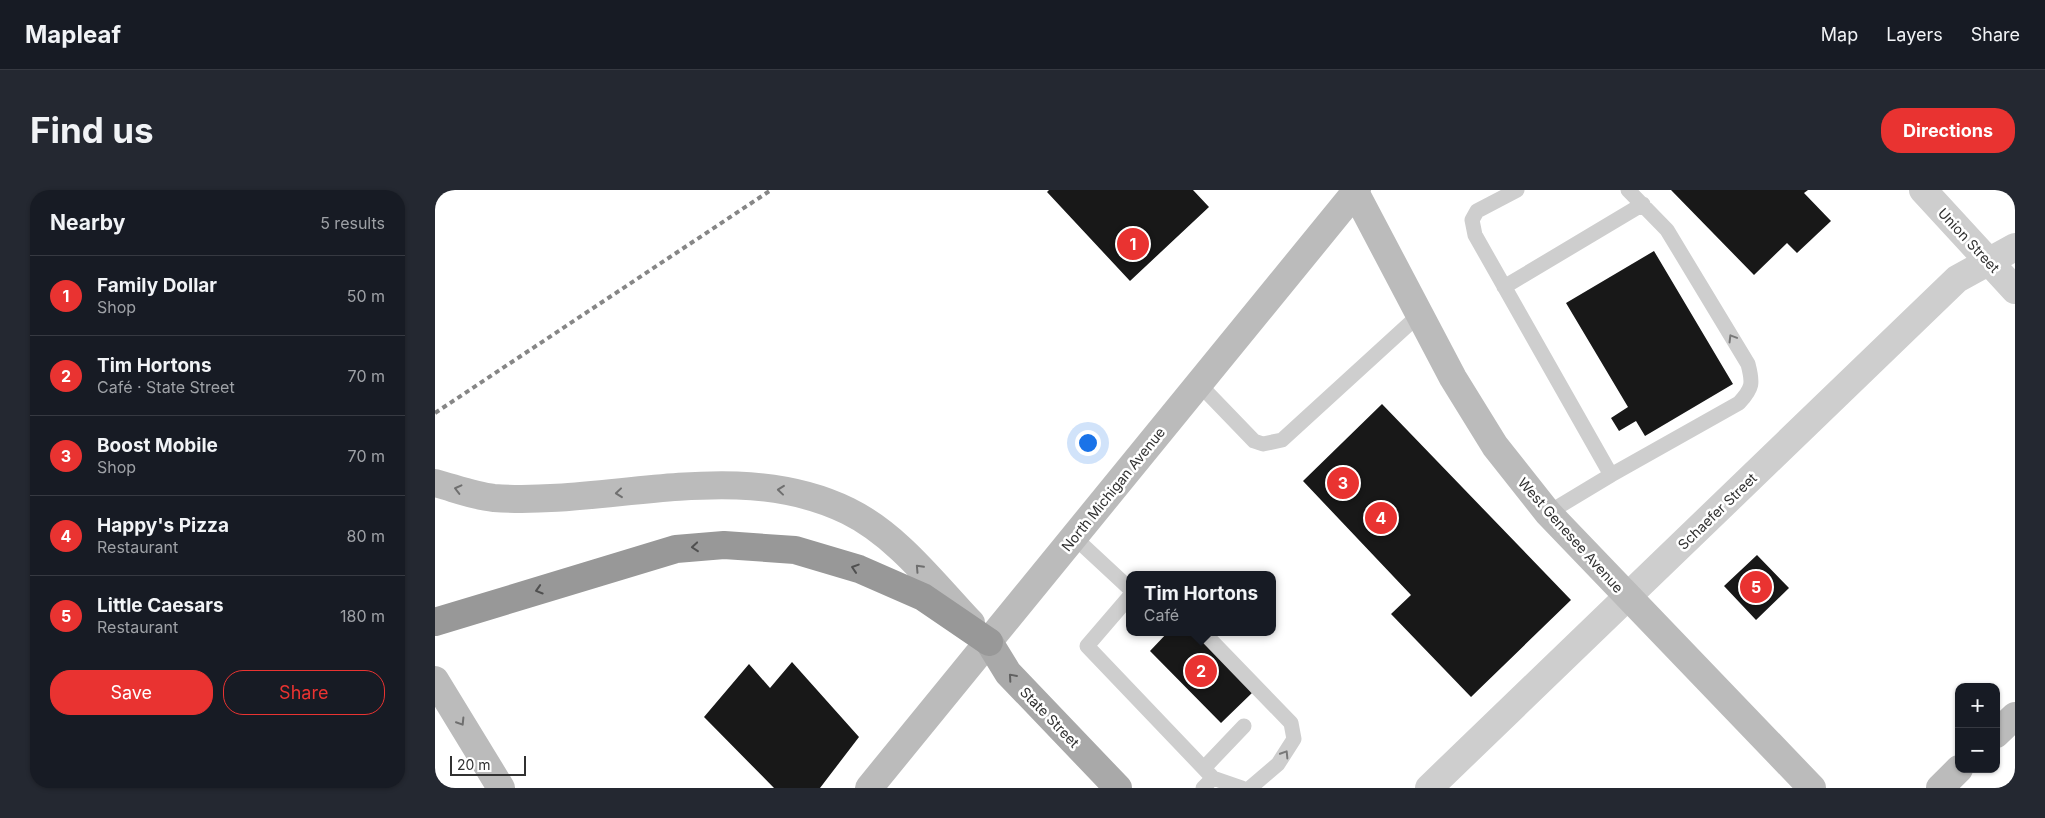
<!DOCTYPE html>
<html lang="en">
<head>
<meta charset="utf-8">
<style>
	:root { --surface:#171b24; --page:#242831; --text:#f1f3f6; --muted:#9ea1a6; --line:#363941; --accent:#e93331 }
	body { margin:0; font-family:Inter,sans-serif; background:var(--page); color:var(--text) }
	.controls { position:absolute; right:15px; bottom:15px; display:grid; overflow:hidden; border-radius:10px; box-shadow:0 1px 4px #0004 }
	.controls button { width:45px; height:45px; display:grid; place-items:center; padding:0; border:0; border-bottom:1px solid var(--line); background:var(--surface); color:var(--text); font:25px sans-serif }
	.scale { position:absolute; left:15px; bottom:12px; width:76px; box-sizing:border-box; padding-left:5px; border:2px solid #313131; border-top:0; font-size:14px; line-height:18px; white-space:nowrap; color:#313131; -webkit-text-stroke:4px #fff; paint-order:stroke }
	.you { position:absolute; left:652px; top:252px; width:18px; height:18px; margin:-12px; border:4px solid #fff; border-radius:50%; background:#1a73e8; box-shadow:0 0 0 8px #1a73e833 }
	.badge { display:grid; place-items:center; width:32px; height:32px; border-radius:50%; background:var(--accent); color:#fff; font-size:16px; font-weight:700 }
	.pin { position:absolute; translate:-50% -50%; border:2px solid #fff; box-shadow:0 1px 5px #0006 }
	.popup { position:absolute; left:691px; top:381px; width:150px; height:65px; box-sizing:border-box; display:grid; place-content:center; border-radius:10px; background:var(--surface); filter:drop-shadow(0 1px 4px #0005); font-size:16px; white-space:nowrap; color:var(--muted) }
	.popup b { font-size:19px; color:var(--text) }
	.popup::after { content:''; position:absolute; left:50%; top:100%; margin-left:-10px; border:10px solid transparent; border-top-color:var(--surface) }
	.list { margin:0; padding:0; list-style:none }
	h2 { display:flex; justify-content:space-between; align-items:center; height:65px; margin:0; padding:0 20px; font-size:21px }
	h2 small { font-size:16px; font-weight:400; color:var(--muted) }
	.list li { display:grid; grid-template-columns:32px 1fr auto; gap:15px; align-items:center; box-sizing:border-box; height:80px; padding:0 20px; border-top:1px solid var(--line) }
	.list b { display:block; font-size:19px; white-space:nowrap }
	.list p { margin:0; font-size:16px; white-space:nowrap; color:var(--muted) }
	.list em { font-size:16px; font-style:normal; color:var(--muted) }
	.actions { display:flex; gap:10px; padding:15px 20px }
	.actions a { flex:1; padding:11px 0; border:1px solid var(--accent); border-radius:20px; text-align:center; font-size:18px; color:var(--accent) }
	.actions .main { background:var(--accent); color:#fff }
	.map { position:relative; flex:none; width:1580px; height:598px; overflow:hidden; border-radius:20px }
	header { display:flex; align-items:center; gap:30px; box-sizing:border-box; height:70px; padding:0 25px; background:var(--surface); border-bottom:1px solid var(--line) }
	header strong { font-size:24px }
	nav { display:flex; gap:28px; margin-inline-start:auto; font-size:18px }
	.intro { display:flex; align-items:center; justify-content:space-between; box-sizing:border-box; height:120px; padding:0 30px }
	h1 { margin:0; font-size:35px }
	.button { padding:12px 22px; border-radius:20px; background:var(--accent); color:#fff; font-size:18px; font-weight:700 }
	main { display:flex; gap:30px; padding:0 30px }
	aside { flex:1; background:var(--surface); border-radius:20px; box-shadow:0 1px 4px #0004 }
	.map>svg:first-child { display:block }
	.building { fill:#181818 }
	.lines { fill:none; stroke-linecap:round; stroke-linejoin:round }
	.service { stroke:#cecece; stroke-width:15 }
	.minor { stroke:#cecece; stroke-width:28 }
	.secondary { stroke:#bbb; stroke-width:28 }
	.primary { stroke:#a9a9a9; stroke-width:28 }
	.motorway { stroke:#989898; stroke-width:28 }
	.rail { stroke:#868686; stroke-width:4; stroke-dasharray:5 4; stroke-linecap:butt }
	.oneway { stroke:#787878 }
	.oneway2 { stroke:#6f6f6f }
	.oneway3 { stroke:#505050 }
	.oneway4 { stroke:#616161 }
	.labels { text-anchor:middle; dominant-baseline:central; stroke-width:5; stroke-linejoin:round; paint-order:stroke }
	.street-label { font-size:14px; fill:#313131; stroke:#fff }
</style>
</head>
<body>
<header>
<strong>Mapleaf</strong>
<nav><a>Map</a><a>Layers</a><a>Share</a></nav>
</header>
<div class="intro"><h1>Find us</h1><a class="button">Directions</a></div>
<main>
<aside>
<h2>Nearby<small>5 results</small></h2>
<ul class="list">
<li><span class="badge">1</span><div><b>Family Dollar</b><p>Shop</p></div><em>50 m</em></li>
<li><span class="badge">2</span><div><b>Tim Hortons</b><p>Café · State Street</p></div><em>70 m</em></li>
<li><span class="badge">3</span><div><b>Boost Mobile</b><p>Shop</p></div><em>70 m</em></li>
<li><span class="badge">4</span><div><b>Happy's Pizza</b><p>Restaurant</p></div><em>80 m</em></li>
<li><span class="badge">5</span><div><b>Little Caesars</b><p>Restaurant</p></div><em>180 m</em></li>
</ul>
<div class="actions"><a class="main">Save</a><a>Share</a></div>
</aside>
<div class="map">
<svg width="1580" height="598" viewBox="0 0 1580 598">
	<rect width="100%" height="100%" fill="#fff"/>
	<path class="building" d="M 614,0 L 758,0 L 774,17 L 695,91 L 612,2 Z
		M 1236,0 L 1373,0 L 1369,3 L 1396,31 L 1362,63 L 1352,53 L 1319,85 Z
		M 1219,61 L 1298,194 L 1210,246 L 1201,231 L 1184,241 L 1176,228 L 1193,217 L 1131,113 Z
		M 947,214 L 1136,410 L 1036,507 L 956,424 L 976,405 L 868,291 Z
		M 1322,365 L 1354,398 L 1321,430 L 1289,396 Z
		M 733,442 L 759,442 L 818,502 L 786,533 L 715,461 Z
		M 357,472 L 424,547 L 385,598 L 339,598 L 269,527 L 314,474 L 335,498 Z"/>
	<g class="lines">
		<path class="service" d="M 1082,0 L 1042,21 L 1037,30 L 1040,45 L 1176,285 L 1113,323
			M 1069,97 L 1208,14
			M 764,194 L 819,251 L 828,254 L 847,250 L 985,124
			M 1176,285 L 1304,213 C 1318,198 1318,193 1313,174 L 1232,40 L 1193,0
			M 639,347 L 695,399
			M 695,406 L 652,456 L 778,588 L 768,598
			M 768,442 L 856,533 L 859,549 L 843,574 L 815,598
			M 769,578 L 809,536
			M 778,588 L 807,598"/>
		<path class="minor" d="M 1488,0 L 1580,100
			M 994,598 L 1522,89 L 1580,57"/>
		<path class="secondary" d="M 919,0 L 1018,188 L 1060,256 L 1113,323 L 1377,598
			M 0,293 C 19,298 39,306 59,308 C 175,316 303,267 413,321 C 462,345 499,394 536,433
			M 0,490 L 66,598
			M 1561,544 L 1580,526
			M 434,598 L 922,0
			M 1505,598 L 1524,579"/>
		<path class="primary" d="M 554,452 L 573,483 L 683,598"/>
		<path class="motorway" d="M 0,432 L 241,359 L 289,355 L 360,360 L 424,379 L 488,407 L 554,452"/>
		<path class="rail" d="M 0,223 L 336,0"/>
	</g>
	<defs><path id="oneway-chevron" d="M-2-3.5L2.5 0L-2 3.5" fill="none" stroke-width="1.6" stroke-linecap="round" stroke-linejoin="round" transform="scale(1.25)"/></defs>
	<g class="oneway">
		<use href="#oneway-chevron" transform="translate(1297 148) rotate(-121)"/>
		<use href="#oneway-chevron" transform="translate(850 564) rotate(-58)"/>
	</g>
	<g class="oneway2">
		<use href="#oneway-chevron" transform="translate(23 299) rotate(-166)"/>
		<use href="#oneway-chevron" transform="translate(346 300) rotate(-174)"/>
		<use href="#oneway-chevron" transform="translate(184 303) rotate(174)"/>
		<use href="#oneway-chevron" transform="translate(484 378) rotate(-133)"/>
		<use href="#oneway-chevron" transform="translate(26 532) rotate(58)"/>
	</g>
	<g class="oneway3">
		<use href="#oneway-chevron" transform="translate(260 357) rotate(175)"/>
		<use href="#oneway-chevron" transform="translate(420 378) rotate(-162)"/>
		<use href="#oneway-chevron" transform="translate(104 400) rotate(163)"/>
	</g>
	<use class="oneway4" href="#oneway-chevron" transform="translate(577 487) rotate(-131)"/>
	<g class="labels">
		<g class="street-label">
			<text transform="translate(1534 50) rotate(47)">Union Street</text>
			<text transform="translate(678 299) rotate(-51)">North Michigan Avenue</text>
			<text transform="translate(1282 321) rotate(-44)">Schaefer Street</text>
			<text transform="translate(1136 345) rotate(48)">West Genesee Avenue</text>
			<text transform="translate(615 527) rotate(46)">State Street</text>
		</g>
	</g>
</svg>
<div class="controls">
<button>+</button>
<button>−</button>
</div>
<div class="scale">20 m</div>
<div class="you"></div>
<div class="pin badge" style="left:698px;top:54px">1</div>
<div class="pin badge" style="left:766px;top:481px">2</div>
<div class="popup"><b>Tim Hortons</b>Café</div>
<div class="pin badge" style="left:908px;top:293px">3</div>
<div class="pin badge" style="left:946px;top:328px">4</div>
<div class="pin badge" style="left:1321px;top:397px">5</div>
</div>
</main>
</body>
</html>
